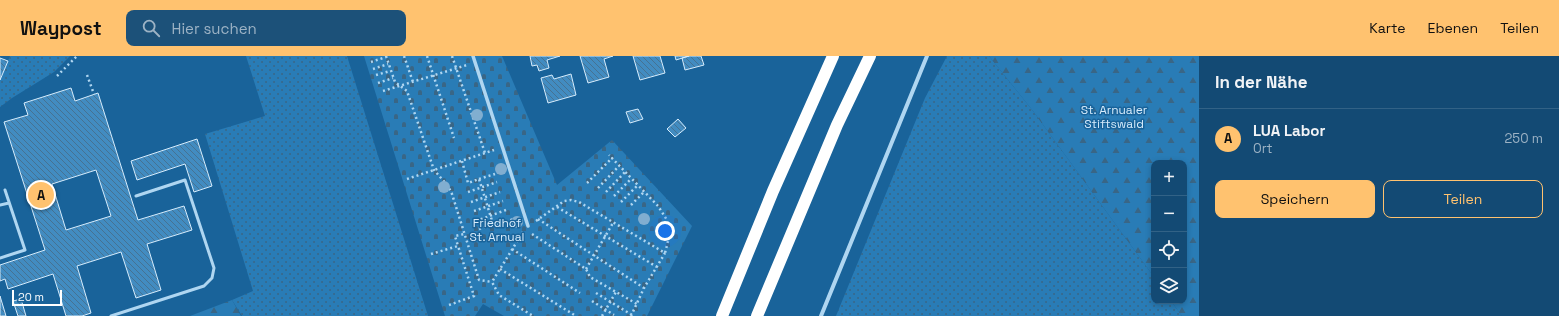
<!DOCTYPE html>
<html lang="de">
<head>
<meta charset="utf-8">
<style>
	:root { --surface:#134a74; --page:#1c5179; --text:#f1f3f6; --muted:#9db3c5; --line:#326286; --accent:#ffc26f }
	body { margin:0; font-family:"Space Grotesk",sans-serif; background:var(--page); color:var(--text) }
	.controls { position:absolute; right:12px; bottom:12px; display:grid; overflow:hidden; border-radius:8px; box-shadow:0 2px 6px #0003 }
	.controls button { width:36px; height:36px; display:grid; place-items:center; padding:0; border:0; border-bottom:1px solid var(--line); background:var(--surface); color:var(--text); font:20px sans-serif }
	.scale { position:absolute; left:12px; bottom:10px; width:50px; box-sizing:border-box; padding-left:4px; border:2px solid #fff; border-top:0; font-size:11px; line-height:14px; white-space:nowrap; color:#fff; -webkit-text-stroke:3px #19639a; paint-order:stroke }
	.you { position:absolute; left:665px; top:175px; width:14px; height:14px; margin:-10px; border:3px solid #fff; border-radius:50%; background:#1a73e8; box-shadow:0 0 0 6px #1a73e833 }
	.badge { display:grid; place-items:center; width:26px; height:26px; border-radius:50%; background:var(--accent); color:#111; font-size:13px; font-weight:700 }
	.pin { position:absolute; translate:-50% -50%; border:2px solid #fff; box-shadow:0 1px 4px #0006 }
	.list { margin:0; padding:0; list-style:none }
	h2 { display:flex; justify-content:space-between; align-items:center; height:52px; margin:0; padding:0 16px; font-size:17px }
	h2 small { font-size:13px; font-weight:400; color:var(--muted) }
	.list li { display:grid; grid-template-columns:26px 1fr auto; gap:12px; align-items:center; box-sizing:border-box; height:60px; padding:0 16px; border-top:1px solid var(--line) }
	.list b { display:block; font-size:15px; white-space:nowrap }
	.list p { margin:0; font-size:13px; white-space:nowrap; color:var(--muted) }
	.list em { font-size:13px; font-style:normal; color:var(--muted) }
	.actions { display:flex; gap:8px; padding:12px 16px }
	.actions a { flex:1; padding:9px 0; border:1px solid var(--accent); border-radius:8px; text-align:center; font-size:14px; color:var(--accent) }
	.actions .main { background:var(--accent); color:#111 }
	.icon { flex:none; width:22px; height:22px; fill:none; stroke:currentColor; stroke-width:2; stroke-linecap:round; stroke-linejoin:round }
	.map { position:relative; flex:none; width:1199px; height:260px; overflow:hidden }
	header { display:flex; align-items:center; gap:24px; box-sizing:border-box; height:56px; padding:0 20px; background:var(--accent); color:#111 }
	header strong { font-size:19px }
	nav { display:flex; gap:22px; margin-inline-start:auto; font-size:14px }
	.search { width:280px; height:36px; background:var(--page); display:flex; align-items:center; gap:10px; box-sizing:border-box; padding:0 14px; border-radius:8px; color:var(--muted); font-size:15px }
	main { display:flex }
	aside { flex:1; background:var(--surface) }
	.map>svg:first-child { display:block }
	.grass { fill:url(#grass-dots) }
	.forest { fill:url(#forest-firs) }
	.cemetery { fill:url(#cemetery-stones) }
	.building { fill:url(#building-back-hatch); stroke:#d6ecfc; fill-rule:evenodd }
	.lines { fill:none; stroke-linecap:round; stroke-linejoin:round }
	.path { stroke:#afd6f1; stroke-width:2.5; stroke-dasharray:2 3; stroke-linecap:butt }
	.service { stroke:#afd6f1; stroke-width:3 }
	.pedestrian { stroke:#afd6f1; stroke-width:3.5 }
	.minor { stroke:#afd6f1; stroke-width:4 }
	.motorway { stroke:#fff; stroke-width:12 }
	.tree { fill:#81aed0 }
	.labels { text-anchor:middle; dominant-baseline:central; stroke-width:3; stroke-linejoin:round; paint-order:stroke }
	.park-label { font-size:12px; fill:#d6ecfc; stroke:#19639a }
</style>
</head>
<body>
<header>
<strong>Waypost</strong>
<div class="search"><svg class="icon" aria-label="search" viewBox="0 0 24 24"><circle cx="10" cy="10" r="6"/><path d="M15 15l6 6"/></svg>Hier suchen</div>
<nav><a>Karte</a><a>Ebenen</a><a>Teilen</a></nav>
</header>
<main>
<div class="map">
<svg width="1199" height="260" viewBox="0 0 1199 260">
	<defs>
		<pattern id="grass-dots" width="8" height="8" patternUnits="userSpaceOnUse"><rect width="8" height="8" fill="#297cb6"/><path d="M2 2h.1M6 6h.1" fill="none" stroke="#396686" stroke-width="1.8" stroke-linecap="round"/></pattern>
		<pattern id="forest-firs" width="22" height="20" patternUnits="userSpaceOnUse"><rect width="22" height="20" fill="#297cb6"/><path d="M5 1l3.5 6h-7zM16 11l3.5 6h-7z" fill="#396686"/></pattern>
		<pattern id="cemetery-stones" width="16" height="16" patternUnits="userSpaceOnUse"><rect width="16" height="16" fill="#297cb6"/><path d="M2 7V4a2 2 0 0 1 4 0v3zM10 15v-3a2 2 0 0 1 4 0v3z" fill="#396686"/></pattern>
		<pattern id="building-back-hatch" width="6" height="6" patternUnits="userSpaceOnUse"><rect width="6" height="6" fill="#428cc1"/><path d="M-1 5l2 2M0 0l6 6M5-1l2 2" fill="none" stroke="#467292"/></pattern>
	</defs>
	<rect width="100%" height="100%" fill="#19639a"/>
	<path class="grass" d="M 10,0 L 70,0 L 54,16 L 12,42 L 0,51 L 0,24 Z
		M 246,0 L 347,0 L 428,260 L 242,260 L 232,244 L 253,235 L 205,78 L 265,60 Z
		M 947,0 L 989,0 L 1033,55 L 1154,221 L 1154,245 L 1171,245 L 1182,260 L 836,260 L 925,42 Z"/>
	<path class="forest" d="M 989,0 L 1199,0 L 1199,260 L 1182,260 L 1171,245 L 1184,245 L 1184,107 L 1154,107 L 1154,221 L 1033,55 Z
		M 232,244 L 241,260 L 190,260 Z"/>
	<path class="cemetery" d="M 364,0 L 502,0 L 557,129 L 612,84 L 692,170 L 647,260 L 504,260 L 483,248 L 475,260 L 445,260 Z"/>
	<path class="building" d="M 530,0 L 560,0 L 547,4 L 549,12 L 539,15 L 537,9 L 532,10 Z
		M 580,0 L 613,0 L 604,3 L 609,21 L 588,27 Z
		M 633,0 L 660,0 L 665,17 L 640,24 Z
		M 675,0 L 689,0 L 676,4 Z
		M 689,0 L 701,0 L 704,9 L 685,14 L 682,2 Z
		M 0,2 L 8,5 L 0,24 Z
		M 571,18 L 576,39 L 548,47 L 541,22 L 552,19 L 554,23 Z
		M 71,32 L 75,45 L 98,37 L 138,164 L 184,150 L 192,174 L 147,188 L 161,234 L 136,242 L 121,196 L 77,210 L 91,257 L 82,260 L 66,260 L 53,218 L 8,233 L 5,223 L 0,225 L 0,209 L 45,194 L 4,66 L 28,59 L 24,47 ZM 96,114 L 111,160 L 66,174 L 52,128 Z
		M 638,53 L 643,63 L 630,67 L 626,56 Z
		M 678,63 L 686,72 L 675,81 L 667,73 Z
		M 197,83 L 212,130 L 194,136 L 185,108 L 137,124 L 131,105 Z
		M 0,240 L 6,260 L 0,260 Z
		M 21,243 L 26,260 L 18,260 L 13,245 Z"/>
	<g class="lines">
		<path class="path" d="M 386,0 L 395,26 L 407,35 L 434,114 L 448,130 L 452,138 L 479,224 L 492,226
			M 404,0 L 413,26
			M 427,0 L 454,82
			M 452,0 L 485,97
			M 371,6 L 386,1
			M 373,13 L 388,8
			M 87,19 L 94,38
			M 376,19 L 390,15
			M 57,20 L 77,0
			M 378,27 L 393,22
			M 383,35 L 467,9
			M 462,105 L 468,127 L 479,123 L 493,168 L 497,169 L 516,162
			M 407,123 L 494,94
			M 479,123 L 495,118
			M 587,127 L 612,102
			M 598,132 L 619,110
			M 468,136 L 497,126
			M 606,136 L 625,116
			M 614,140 L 631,123
			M 471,146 L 500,136
			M 621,146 L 638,129
			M 631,149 L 644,136
			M 557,151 L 657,211
			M 474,155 L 503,145
			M 538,163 L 644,232
			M 476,165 L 506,154
			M 536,165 L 564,145 L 571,144 L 579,146 L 665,197 L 669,181 L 667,164 L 658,150 L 609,99
			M 479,173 L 493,168
			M 523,176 L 492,226 L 499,239 L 533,260
			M 532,178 L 586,213 L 590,221 L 637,248
			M 512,193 L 580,237
			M 431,198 L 458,190 L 455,180 L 464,178
			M 500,213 L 576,260
			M 586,213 L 613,167
			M 596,237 L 632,259
			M 592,245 L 614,259
			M 449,249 L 474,240 L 458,190
			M 602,260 L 616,236
			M 631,260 L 644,232 L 665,197"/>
		<path class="service" d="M 0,149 L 9,147
			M 0,202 L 25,194 L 5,134
			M 111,260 L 204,230 L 212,222 L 214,212 L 185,124 L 136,140"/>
		<path class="pedestrian" d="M 473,0 L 528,170"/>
		<path class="minor" d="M 821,260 L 927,0"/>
		<path class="motorway" d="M 722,260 L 773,135 L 833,0
			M 757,260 L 837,69 L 870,0"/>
	</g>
	<g class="tree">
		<circle cx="477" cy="59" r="6"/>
		<circle cx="501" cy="113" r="6"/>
		<circle cx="444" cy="131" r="6"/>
		<circle cx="644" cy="163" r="6"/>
		<circle cx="517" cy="166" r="6"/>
	</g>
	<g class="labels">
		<g class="park-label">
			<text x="1114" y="54">St. Arnualer<tspan x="1114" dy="14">Stiftswald</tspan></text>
			<text x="497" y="167">Friedhof<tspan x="497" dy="14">St. Arnual</tspan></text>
		</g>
	</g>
</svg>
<div class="controls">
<button>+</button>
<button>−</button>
<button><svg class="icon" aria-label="locate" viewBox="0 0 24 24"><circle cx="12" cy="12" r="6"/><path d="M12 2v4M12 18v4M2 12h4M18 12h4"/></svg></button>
<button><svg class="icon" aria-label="layers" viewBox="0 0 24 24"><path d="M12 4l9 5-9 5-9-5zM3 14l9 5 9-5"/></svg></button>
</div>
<div class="scale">20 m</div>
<div class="you"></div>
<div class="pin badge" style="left:41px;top:139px">A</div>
</div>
<aside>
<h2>In der Nähe<small></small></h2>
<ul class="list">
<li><span class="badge">A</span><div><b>LUA Labor</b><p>Ort</p></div><em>250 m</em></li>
</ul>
<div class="actions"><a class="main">Speichern</a><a>Teilen</a></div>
</aside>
</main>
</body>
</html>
